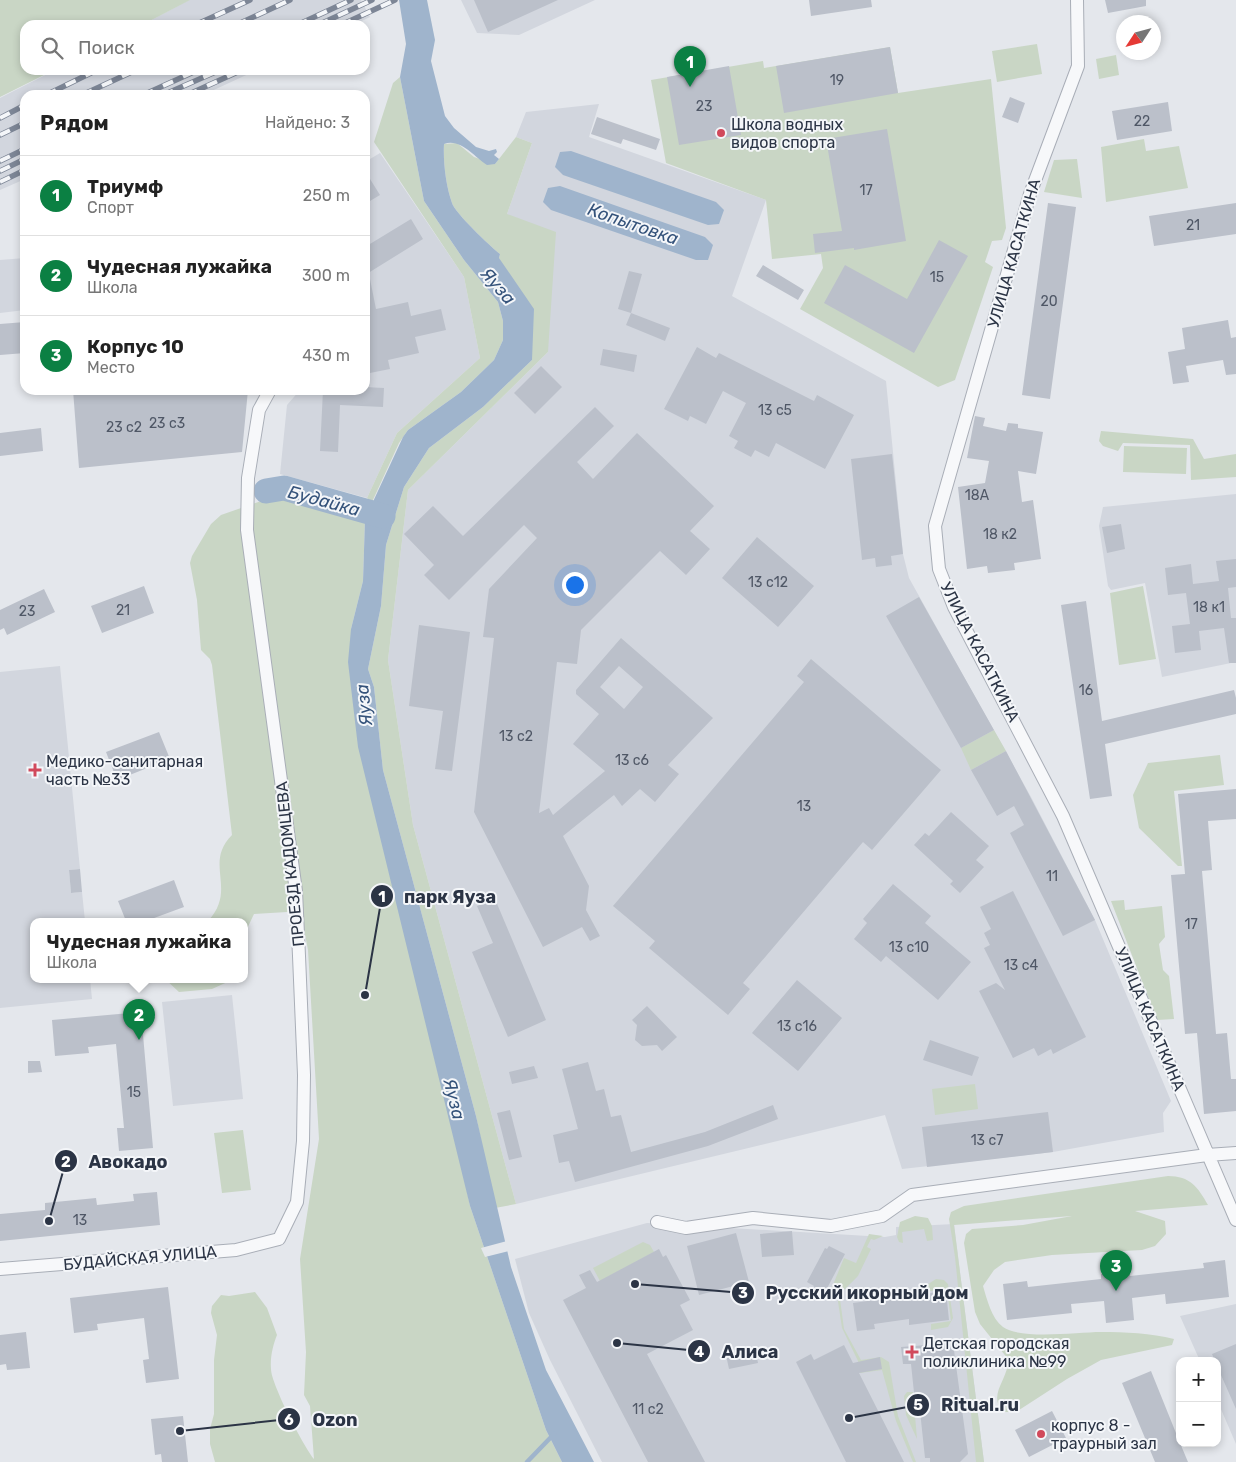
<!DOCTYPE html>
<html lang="ru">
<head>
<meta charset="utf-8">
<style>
	:root { --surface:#fff; --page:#f6f6f6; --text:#222; --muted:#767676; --line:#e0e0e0; --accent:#0b8043 }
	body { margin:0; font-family:Rubik,sans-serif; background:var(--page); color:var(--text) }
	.controls { position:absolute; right:15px; bottom:15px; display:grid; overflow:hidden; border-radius:10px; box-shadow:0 2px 8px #0003 }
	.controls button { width:45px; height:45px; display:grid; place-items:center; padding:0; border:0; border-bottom:1px solid var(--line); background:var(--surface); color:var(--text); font:25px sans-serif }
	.compass { position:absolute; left:1116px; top:15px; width:45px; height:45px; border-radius:50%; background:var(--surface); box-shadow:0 2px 8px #0003; rotate:234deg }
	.you { position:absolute; left:574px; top:584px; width:18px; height:18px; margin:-12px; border:4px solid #fff; border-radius:50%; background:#1a73e8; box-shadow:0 0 0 8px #1a73e833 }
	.badge { display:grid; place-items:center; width:32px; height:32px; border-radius:50%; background:var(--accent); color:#fff; font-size:16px; font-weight:700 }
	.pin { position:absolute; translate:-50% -41px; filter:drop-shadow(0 1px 2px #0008) }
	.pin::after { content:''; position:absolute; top:26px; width:18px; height:15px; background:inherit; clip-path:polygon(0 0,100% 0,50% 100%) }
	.popup { position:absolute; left:30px; top:918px; width:218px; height:65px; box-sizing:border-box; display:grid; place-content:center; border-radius:10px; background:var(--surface); filter:drop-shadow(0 1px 4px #0005); font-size:16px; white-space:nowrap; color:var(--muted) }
	.popup b { font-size:19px; color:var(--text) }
	.popup::after { content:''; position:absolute; left:50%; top:100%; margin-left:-10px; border:10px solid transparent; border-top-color:var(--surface) }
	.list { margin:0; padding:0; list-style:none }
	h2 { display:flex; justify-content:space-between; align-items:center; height:65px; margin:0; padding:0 20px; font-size:21px }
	h2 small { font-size:16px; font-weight:400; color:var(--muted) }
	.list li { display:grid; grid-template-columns:32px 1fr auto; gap:15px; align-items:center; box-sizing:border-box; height:80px; padding:0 20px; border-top:1px solid var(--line) }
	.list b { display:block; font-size:19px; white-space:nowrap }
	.list p { margin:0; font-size:16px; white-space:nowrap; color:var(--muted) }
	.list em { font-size:16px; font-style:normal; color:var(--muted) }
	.icon { flex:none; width:28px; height:28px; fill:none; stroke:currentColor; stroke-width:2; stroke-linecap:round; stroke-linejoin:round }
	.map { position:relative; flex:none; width:1236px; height:1462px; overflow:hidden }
	.search { position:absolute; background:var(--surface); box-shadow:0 2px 8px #0003; left:20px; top:20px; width:350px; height:55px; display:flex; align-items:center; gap:12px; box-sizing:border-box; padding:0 18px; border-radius:15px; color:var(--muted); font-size:19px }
	.panel { position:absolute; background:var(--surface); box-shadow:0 2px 8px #0003; left:20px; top:90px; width:350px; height:305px; border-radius:15px }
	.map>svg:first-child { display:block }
	.built { fill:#d2d6de }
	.green { fill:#c9d6c5 }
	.water { fill:#9fb4cc }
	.pier { fill:#e4e7ec }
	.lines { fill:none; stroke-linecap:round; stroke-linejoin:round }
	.stream { stroke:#9fb4cc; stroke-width:4.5 }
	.river { stroke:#9fb4cc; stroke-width:25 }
	.building { fill:#bbc0ca; fill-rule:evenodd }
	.minor-casing { stroke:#a9aeb7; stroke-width:14 }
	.minor { stroke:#f7f8fa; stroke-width:12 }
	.rail-casing { stroke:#7d8696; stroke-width:5.5 }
	.rail { stroke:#f4f6f9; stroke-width:4; stroke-dasharray:11; stroke-linecap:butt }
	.poi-dot { fill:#d1495b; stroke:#f4f6f9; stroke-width:2 }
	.labels { text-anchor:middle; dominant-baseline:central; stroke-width:4; stroke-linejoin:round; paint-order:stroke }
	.number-label { font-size:14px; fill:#4f5766 }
	.poi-label { font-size:16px; fill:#2b3445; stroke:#f4f6f9; text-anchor:start }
	.street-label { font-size:16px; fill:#2b3445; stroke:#f4f6f9 }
	.water-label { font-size:18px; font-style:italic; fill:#34527a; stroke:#f4f6f9 }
	.leader { fill:none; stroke:#2b3445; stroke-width:2 }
	.callout-dot { fill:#2b3445; stroke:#f4f6f9; stroke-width:2 }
	.mark-label { font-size:15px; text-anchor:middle; font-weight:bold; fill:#fff }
	.callout-label { font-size:18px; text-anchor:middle; font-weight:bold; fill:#2b3445; stroke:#f4f6f9; stroke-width:4; stroke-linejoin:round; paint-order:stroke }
</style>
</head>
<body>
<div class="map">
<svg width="1236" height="1462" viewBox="0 0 1236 1462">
	<rect width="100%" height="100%" fill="#e4e7ec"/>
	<path class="built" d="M 189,0 L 361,0 L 370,17 L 353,25 L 142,25 Z
		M 461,0 L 595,0 L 519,35 L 477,33 Z
		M 55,70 L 257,70 L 203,95 L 25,95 L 25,179 L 0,190 L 0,98 Z
		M 599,104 L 589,137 L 766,200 L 732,296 L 886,381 L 903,554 L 909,578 L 1031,797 L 1095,920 L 1171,1101 L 1163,1113 L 1164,1132 L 1053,1152 L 902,1169 L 885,1115 L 516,1204 L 413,825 L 388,660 L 408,490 L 548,352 L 507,214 L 532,143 L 516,137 L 526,112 Z
		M 380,153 L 464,277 L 480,358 L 397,433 L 367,498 L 280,474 L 287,405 L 300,390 L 365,390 L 365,162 Z
		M 25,258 L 25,310 L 0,313 L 0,260 Z
		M 1236,494 L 1236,662 L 1162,677 L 1145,583 L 1111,590 L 1108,586 L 1099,526 L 1103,507 Z
		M 60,666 L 80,869 L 69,870 L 71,893 L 82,892 L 85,921 L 34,921 L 34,979 L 90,979 L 92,999 L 0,1008 L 0,672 Z
		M 232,995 L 243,1099 L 173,1106 L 162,1002 Z
		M 647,1223 L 885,1237 L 896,1235 L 896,1227 L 954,1224 L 984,1462 L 602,1462 L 550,1360 L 529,1313 L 515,1259 Z
		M 1236,1304 L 1236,1444 L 1217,1400 L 1217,1361 L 1200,1361 L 1180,1316 Z"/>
	<path class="green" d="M 0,0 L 190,0 L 142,25 L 25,25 L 25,70 L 54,70 L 0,97 Z
		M 1037,44 L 1042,74 L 997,82 L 992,51 Z
		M 890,47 L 898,93 L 991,79 L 1006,228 L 1002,240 L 992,241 L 985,262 L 993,267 L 955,380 L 938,387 L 800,309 L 823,268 L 821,254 L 772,259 L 766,200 L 666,163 L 651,80 L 763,61 L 764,68 Z
		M 1116,55 L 1119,75 L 1099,79 L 1096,59 Z
		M 400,77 L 424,201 L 464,260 L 498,302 L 503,321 L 503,340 L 494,360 L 461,392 L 408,430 L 399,443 L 372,502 L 367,498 L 397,433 L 480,358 L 464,277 L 374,142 L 393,83 Z
		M 516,137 L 532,143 L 507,214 L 556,232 L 548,352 L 408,490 L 388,660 L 413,825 L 516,1204 L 495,1208 L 476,1116 L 383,770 L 374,687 L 368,669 L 381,606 L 386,545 L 404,487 L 429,448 L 483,407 L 532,360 L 499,258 L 500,254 C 490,246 455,213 452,203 C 446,186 443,162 444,144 L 457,143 L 474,157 L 495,164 Z
		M 1144,139 L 1146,151 L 1179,146 L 1188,188 L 1106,202 L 1101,147 Z
		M 1077,159 L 1082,198 L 1044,192 L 1054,160 Z
		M 1101,431 L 1193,439 L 1204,459 L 1236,454 L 1236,477 L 1191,480 L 1190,445 L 1123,443 L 1118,451 L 1103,446 L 1099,441 Z
		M 1124,446 L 1187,448 L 1186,474 L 1123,472 Z
		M 284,493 L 365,519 L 363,581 L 351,629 L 470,1206 L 546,1430 L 562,1462 L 215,1462 L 210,1444 L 210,1429 L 214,1414 L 214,1360 L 217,1335 L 211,1313 L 212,1306 L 221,1295 L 229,1296 L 255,1292 L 267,1308 L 277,1335 C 273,1345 270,1357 271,1369 C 271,1384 304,1447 314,1459 L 310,1406 L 304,1395 L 306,1352 L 300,1259 L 319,1139 L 308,950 L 302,919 L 287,912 L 254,914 L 244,935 L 244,921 L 208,921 C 238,889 203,864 232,835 L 212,665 L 210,659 L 201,650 L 197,600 L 190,563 L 192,556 L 211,524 L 221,515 Z
		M 1143,586 L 1156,659 L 1119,665 L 1110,593 Z
		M 994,730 L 1006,751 L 971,770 L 961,748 Z
		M 1220,755 L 1224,785 L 1174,791 L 1182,866 L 1178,866 L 1139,828 L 1133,795 L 1148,763 Z
		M 1124,900 L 1125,910 L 1162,906 L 1165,937 L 1159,944 L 1163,970 L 1169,976 L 1174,1019 L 1157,1020 L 1111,901 Z
		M 165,979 L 234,979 L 212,989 L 179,992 Z
		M 975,1084 L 978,1109 L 935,1115 L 932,1089 Z
		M 243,1130 L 251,1190 L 222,1193 L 214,1133 Z
		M 1168,1176 C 1190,1176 1198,1187 1208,1205 L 1135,1211 L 1165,1221 L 1166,1234 L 1155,1246 L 1142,1250 L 1052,1255 L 1005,1262 L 994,1270 L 983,1286 C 987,1299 991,1318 1003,1327 C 1021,1340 1078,1332 1101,1332 C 1125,1332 1151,1333 1174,1339 L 1172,1345 L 1101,1360 L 1067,1379 L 1016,1412 L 1003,1412 C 987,1393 1009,1380 1008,1359 L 980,1324 L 975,1312 L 964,1243 L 966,1234 L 972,1229 L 1023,1225 L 1072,1216 L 954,1225 L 984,1462 L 976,1462 L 955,1257 L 949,1219 L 951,1212 L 964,1206 Z
		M 915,1216 L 928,1218 L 932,1226 L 933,1240 L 927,1241 L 924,1229 L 902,1232 L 903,1243 L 899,1242 L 897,1237 L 900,1222 Z
		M 869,1234 L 883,1236 L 874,1240 L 871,1239 L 867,1247 L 871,1249 L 858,1276 L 844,1290 L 840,1299 L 844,1329 L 861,1360 L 881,1357 L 889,1362 L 898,1416 L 916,1462 L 913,1462 L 896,1421 L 882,1370 L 860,1373 L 858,1361 L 842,1328 L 837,1295 L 830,1292 L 844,1258 L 856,1263 Z
		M 643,1242 L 650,1245 L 654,1252 L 600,1281 L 593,1268 Z
		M 936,1279 L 944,1280 L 948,1284 L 953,1318 L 948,1327 L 931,1330 L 931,1324 L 951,1321 L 947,1289 L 923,1292 L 922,1288 Z
		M 907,1392 L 913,1392 L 917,1439 L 906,1415 L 904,1396 Z"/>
	<path class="water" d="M 399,0 L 427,0 L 435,40 L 431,61 L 445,116 L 454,128 L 476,147 L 489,151 L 496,149 L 497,152 L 494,155 L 499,159 L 495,164 L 487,165 C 474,157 461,138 444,144 C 443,162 446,186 452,203 C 455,213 490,246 500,254 L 499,258 L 534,309 L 532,360 L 483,407 L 429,448 L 404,487 L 386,545 L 381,606 L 368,669 L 374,687 L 383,770 L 476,1116 L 511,1267 L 546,1370 L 594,1462 L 562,1462 L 546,1430 L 470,1206 L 358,747 L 348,662 L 351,629 L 363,581 L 365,519 L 403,437 L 408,430 L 461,392 L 494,360 L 503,340 L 503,321 L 498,302 L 464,260 L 424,201 L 400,77 L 406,44 Z
		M 571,151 L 716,202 L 724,210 L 719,224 L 708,225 L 563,175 L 555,167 L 560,152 Z
		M 560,186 L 705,237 L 713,245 L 708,260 L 696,260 L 551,210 L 543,202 L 548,188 Z"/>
	<path class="pier" d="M 507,1241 L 509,1251 L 485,1257 L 481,1248 Z"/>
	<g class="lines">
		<path class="stream" d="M 527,1462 L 554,1434"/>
		<path class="river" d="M 266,491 L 284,488 L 383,516"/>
	</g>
	<path class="building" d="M 474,0 L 558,0 L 488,32 Z
		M 809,0 L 871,0 L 872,7 L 811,16 Z
		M 1105,0 L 1146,0 L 1146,6 L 1108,13 Z
		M 890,47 L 898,93 L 784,113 L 776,66 Z
		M 729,66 L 741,135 L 679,145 L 667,77 Z
		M 1010,97 L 1025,103 L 1018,123 L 1002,117 Z
		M 1168,102 L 1172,131 L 1117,140 L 1112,111 Z
		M 597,117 L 660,139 L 656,150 L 623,139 L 621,144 L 591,134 Z
		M 887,129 L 906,241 L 854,250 L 854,248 L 815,253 L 813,234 L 842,231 L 826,139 Z
		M 365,171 L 380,195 L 365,204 Z
		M 1048,203 L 1076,207 L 1050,399 L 1022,395 Z
		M 1236,203 L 1236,234 L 1154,246 L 1149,216 Z
		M 411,219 L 423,239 L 365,275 L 365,247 Z
		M 939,240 L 968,256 L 914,353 L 824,303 L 845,265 L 907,299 Z
		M 763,265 L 804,290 L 798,300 L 756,276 Z
		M 629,271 L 642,274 L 631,313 L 618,309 Z
		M 365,279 L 370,279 L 376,309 L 408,302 L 411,316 L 441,309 L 446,330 L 415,337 L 419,353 L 388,360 L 390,369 L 365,374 Z
		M 631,313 L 670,328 L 665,341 L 626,325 Z
		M 1228,320 L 1231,338 L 1236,337 L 1236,374 L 1226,375 L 1223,360 L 1186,366 L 1189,382 L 1173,384 L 1168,352 L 1185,349 L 1182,328 Z
		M 25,322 L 25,353 L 0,355 L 0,324 Z
		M 697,347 L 716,358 L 719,353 L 814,401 L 817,395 L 854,415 L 825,469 L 776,443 L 769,457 L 755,450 L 751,457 L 734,448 L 738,441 L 729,436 L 746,403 L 723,391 L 706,424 L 690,416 L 688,421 L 664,409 Z
		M 603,349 L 637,355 L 634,372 L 600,365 Z
		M 541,366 L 562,387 L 535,414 L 514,393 Z
		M 365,387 L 384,388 L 383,407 L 340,405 L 338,452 L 320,451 L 323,390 L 365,390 Z
		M 73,390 L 248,390 L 242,452 L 79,468 Z
		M 595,407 L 614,426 L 577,462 L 593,479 L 637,433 L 714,506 L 690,531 L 710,549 L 686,575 L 660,551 L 581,630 L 577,664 L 557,662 L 539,813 L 549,808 L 553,815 L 605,771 L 573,744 L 599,714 L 576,694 L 576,690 L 621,638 L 713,718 L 668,765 L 679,774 L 655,802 L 640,789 L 622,806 L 614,795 L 563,836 L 589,886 L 586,910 L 600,936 L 590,941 L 582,927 L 543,947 L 474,812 L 494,638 L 483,637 L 489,589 L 537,538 L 524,525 L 449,600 L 424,575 L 434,565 L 404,534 L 433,506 L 463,536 ZM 619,666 L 643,687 L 624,709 L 600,687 Z
		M 975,416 L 985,418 L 983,426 L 1006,431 L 1008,423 L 1018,424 L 1018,428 L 1043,432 L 1036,474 L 1018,471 L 1022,502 L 1033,500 L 1041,559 L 1014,563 L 1015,570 L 988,573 L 987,566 L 967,569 L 958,487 L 985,483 L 989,461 L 967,458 Z
		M 41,428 L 43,451 L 0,456 L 0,433 Z
		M 892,454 L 903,554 L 891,556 L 892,565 L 876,567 L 875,558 L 862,560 L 851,459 Z
		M 1121,524 L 1125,549 L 1107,553 L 1102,527 Z
		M 757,537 L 814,586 L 778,627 L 722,578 Z
		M 1236,559 L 1236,587 L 1228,588 L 1231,618 L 1236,618 L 1236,663 L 1229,663 L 1224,628 L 1199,631 L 1201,650 L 1175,653 L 1172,626 L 1190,624 L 1186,593 L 1168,595 L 1165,568 L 1191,564 L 1193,584 L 1219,581 L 1216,561 Z
		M 144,586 L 154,613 L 102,633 L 91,606 Z
		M 44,589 L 55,612 L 7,635 L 4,628 L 0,630 L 0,610 Z
		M 919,597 L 994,730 L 961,748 L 886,616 Z
		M 1086,601 L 1102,721 L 1234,690 L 1236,698 L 1236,714 L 1105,744 L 1112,796 L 1090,799 L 1061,605 Z
		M 419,625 L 470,632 L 452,771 L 435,769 L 443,711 L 409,706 Z
		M 811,659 L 941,770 L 872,850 L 863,842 L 743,983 L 750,989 L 728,1015 L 649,948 L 655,941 L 613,906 L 804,682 L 797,676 Z
		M 159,732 L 170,759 L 117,780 L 106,752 Z
		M 1006,751 L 1095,920 L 1063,936 L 1010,833 L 1024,825 L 1014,806 L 997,816 L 971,770 Z
		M 1236,789 L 1236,819 L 1208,821 L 1212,870 L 1202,871 L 1216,1034 L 1227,1033 L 1231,1079 L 1236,1079 L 1236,1111 L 1204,1114 L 1197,1033 L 1185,1034 L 1171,875 L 1185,874 L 1178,794 Z
		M 951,812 L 989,846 L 976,860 L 984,867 L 960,893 L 950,884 L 953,881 L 914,845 L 925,833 L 929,836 Z
		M 80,869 L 82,892 L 71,893 L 69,870 Z
		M 174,880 L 184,907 L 146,921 L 126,921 L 118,901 Z
		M 893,884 L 931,916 L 925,923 L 971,962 L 938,1000 L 886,956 L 881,962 L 854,939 L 867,923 L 863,919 Z
		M 1013,891 L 1086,1037 L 1053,1054 L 1051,1049 L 1038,1056 L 1034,1048 L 1013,1058 L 979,991 L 996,983 L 1005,990 L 984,948 L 990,945 L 984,933 L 991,929 L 980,907 Z
		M 495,899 L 546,1020 L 508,1037 L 472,952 L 493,943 L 477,906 Z
		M 797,980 L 842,1018 L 798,1071 L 752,1033 Z
		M 647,1006 L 677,1037 L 662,1051 L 657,1045 L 642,1046 L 635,1040 L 637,1025 L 632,1020 Z
		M 141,1012 L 153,1148 L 119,1151 L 117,1128 L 124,1128 L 116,1044 L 88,1047 L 89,1053 L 55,1056 L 52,1020 Z
		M 930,1040 L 979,1057 L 972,1076 L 923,1060 Z
		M 28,1061 L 40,1061 L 42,1072 L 28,1073 Z
		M 588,1062 L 596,1091 L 604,1089 L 611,1117 L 621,1115 L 631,1152 L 705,1132 L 773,1105 L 778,1119 L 708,1146 L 575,1182 L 569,1161 L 559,1163 L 553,1135 L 578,1129 L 562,1069 Z
		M 534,1066 L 538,1078 L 512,1084 L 509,1072 Z
		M 510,1110 L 522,1157 L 509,1160 L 497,1113 Z
		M 1048,1112 L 1053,1152 L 927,1167 L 922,1127 Z
		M 157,1192 L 160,1225 L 0,1241 L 0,1214 L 45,1210 L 45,1203 L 96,1198 L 97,1205 L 134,1201 L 133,1194 Z
		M 792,1231 L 794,1255 L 762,1257 L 760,1234 Z
		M 736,1233 L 749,1282 L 699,1295 L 687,1246 Z
		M 829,1246 L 845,1254 L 822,1298 L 811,1292 L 814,1286 L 807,1282 L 825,1248 L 827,1249 Z
		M 659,1249 L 663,1257 L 666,1255 L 690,1300 L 680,1305 L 693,1330 L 647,1354 L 705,1462 L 648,1462 L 563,1300 L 586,1288 L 579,1275 L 590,1270 L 597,1282 Z
		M 1225,1260 L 1229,1297 L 1166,1304 L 1165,1294 L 1132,1298 L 1134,1320 L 1106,1323 L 1104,1301 L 1071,1304 L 1072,1313 L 1007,1320 L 1003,1284 L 1027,1281 L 1028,1287 L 1101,1279 L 1101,1274 L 1129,1270 L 1130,1276 L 1204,1268 L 1203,1263 Z
		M 168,1287 L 179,1379 L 146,1383 L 143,1360 L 149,1359 L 144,1318 L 97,1324 L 98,1330 L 74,1333 L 70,1298 Z
		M 907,1288 L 908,1296 L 946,1291 L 949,1320 L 909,1325 L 909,1319 L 874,1324 L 875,1329 L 857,1331 L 853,1303 L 889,1298 L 889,1290 Z
		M 26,1332 L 30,1368 L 7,1370 L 6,1364 L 0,1365 L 0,1335 Z
		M 953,1343 L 968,1454 L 960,1462 L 930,1462 L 930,1458 L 925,1458 L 920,1411 L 918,1402 L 915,1402 L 911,1364 L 903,1364 L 901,1347 Z
		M 1236,1344 L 1236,1409 L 1217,1366 L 1217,1361 L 1215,1361 L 1212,1354 Z
		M 844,1345 L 853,1363 L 880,1357 L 882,1369 L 859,1373 L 904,1462 L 846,1462 L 796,1362 L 811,1354 L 814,1360 Z
		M 755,1348 L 758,1363 L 729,1369 L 726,1355 Z
		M 1151,1371 L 1180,1443 L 1188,1462 L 1155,1462 L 1122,1383 Z
		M 1052,1411 L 1066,1438 L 1029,1457 L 1015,1430 Z
		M 183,1416 L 188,1462 L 162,1462 L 161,1454 L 155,1455 L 151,1419 Z"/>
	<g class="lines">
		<defs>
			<path id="minor" d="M 1077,0 L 1078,66 L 1030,194 L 935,526 L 939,569 L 954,607 L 1063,816 L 1236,1220
				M 657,1222 L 686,1228 L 753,1218 L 831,1226 L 882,1216 L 912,1195 L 1207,1155 L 1236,1153
				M 0,1269 L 236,1250 L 279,1239 L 297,1202 L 303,1141 L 304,1075 L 299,956 L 296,891 L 247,530 L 248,478 L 259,410 L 270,390"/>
		</defs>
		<use href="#minor" class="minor-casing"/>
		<use href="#minor" class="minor"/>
		<defs>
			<path id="rail" d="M 195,25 L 250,0
				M 236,25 L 290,0
				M 297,25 L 351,0
				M 318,25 L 372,0
				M 341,25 L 395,0
				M 46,95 L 97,70
				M 82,95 L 136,70
				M 143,95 L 198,70
				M 163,95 L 220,70
				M 187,95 L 242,70
				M 0,118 L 25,105
				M 0,135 L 25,123
				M 0,161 L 25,149
				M 0,171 L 25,159
				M 0,182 L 25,170"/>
		</defs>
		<use href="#rail" class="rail-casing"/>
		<use href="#rail" class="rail"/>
	</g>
	<g class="poi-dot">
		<circle cx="721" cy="133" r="5"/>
		<path d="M32.5 762.5h5v5h5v5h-5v5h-5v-5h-5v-5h5z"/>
		<path d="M909.5 1344.5h5v5h5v5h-5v5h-5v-5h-5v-5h5z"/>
		<circle cx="1041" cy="1434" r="5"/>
	</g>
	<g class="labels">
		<g class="number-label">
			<text x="837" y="80">19</text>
			<text x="704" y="106">23</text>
			<text x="1142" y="121">22</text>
			<text x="866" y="190">17</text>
			<text x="1193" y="225">21</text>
			<text x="937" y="277">15</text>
			<text x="1049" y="301">20</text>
			<text x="775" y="410">13 с5</text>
			<text x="167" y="423">23 с3</text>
			<text x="124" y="427">23 с2</text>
			<text x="977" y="495">18А</text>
			<text x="1000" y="534">18 к2</text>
			<text x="768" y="582">13 с12</text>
			<text x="1209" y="607">18 к1</text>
			<text x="123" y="610">21</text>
			<text x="27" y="611">23</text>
			<text x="1086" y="690">16</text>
			<text x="516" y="736">13 с2</text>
			<text x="632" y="760">13 с6</text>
			<text x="804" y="806">13</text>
			<text x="1052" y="876">11</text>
			<text x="1191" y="924">17</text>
			<text x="909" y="947">13 с10</text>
			<text x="1021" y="965">13 с4</text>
			<text x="797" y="1026">13 с16</text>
			<text x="134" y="1092">15</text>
			<text x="987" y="1140">13 с7</text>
			<text x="80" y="1220">13</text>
			<text x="648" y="1409">11 с2</text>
		</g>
		<g class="poi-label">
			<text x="731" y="124">Школа водных<tspan x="731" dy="18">видов спорта</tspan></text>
			<text x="46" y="761">Медико-санитарная<tspan x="46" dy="18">часть №33</tspan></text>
			<text x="923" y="1343">Детская городская<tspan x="923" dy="18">поликлиника №99</tspan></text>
			<text x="1051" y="1425">корпус 8 -<tspan x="1051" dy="18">траурный зал</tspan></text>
		</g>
		<g class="street-label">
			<text transform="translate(1014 253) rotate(-74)">УЛИЦА КАСАТКИНА</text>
			<text transform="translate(980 652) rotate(63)">УЛИЦА КАСАТКИНА</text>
			<text transform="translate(290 864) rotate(-96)">ПРОЕЗД КАДОМЦЕВА</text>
			<text transform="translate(1150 1019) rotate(67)">УЛИЦА КАСАТКИНА</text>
			<text transform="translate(140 1258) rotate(-5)">БУДАЙСКАЯ УЛИЦА</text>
		</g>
		<g class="water-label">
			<text transform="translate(633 224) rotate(19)">Копытовка</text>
			<text transform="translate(498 286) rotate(49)">Яуза</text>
			<text transform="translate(324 501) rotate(15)">Будайка</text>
			<text transform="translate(364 705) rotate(-96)">Яуза</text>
			<text transform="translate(454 1099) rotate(76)">Яуза</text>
		</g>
	</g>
	<path class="leader" d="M365 995L382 896M49 1221L66 1161M635 1284L743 1293M617 1343L699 1351M849 1418L918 1405M180 1431L289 1419"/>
	<g class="callout-dot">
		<circle cx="365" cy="995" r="5"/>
		<circle cx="49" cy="1221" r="5"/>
		<circle cx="635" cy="1284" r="5"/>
		<circle cx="617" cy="1343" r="5"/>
		<circle cx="849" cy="1418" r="5"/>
		<circle cx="180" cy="1431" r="5"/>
		<circle cx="382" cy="896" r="12"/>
		<circle cx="66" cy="1161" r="12"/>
		<circle cx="743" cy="1293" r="12"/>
		<circle cx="699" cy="1351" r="12"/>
		<circle cx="918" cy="1405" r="12"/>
		<circle cx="289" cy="1419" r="12"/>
	</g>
	<g class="mark-label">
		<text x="382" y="902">1</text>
		<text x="66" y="1167">2</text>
		<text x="743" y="1298">3</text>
		<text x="699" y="1357">4</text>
		<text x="918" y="1410">5</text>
		<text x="289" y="1425">6</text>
	</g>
	<g class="callout-label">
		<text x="450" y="903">парк Яуза</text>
		<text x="128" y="1168">Авокадо</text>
		<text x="867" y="1299">Русский икорный дом</text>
		<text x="750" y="1358">Алиса</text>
		<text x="980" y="1411">Ritual.ru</text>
		<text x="335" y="1426">Ozon</text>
	</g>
</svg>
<div class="controls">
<button>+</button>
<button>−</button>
</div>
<svg class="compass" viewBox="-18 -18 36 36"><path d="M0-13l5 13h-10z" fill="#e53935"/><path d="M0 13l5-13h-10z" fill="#767676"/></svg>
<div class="you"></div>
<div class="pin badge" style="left:690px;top:87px">1</div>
<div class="pin badge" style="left:139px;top:1040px">2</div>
<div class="popup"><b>Чудесная лужайка</b>Школа</div>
<div class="pin badge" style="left:1116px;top:1291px">3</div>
<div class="search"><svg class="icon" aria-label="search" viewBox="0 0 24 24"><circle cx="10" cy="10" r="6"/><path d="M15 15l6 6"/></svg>Поиск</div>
<section class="panel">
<h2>Рядом<small>Найдено: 3</small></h2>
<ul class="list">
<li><span class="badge">1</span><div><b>Триумф</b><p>Спорт</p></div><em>250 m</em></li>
<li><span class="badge">2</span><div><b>Чудесная лужайка</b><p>Школа</p></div><em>300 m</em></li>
<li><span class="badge">3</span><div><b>Корпус 10</b><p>Место</p></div><em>430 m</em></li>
</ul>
</section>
</div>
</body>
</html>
